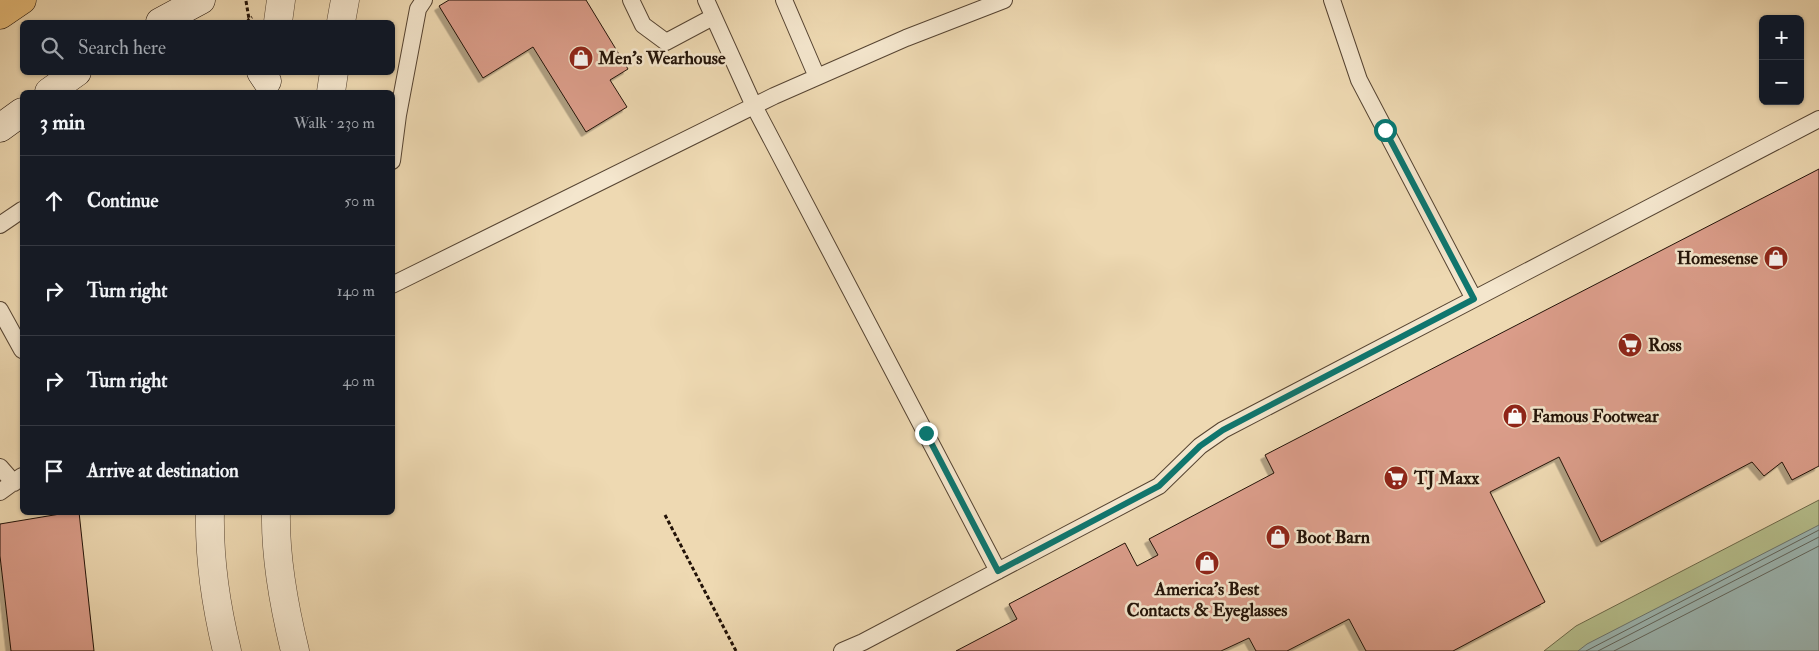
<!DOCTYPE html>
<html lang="en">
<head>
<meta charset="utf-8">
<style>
	:root { --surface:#171b24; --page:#20242c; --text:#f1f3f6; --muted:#9ea1a6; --line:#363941 }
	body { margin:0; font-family:"IM FELL Double Pica",serif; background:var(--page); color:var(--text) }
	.controls { position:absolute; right:15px; top:15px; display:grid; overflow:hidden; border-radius:8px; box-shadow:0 1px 4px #0004 }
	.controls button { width:45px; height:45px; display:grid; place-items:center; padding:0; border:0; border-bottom:1px solid var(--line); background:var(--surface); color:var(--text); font:25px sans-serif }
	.stop { position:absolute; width:15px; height:15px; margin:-11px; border:4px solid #0f766e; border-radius:50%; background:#fff }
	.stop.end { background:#0f766e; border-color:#fff; box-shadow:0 1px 5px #0008 }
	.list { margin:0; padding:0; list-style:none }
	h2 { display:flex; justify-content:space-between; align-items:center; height:65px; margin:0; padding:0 20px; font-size:21px }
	h2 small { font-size:16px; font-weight:400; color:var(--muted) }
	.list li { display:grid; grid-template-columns:32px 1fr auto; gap:15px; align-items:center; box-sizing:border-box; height:90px; padding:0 20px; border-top:1px solid var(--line) }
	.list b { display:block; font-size:19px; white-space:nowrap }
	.list em { font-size:16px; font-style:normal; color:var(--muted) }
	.icon { flex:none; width:28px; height:28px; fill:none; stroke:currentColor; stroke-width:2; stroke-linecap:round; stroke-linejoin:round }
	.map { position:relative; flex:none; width:1819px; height:651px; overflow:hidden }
	.search { position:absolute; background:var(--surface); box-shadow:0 1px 4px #0004; left:20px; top:20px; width:375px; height:55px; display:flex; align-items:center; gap:12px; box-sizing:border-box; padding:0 18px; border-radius:8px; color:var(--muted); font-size:19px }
	.panel { position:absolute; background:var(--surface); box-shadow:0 1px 4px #0004; left:20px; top:90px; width:375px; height:425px; border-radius:8px }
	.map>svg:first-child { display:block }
	.green { fill:#b6c08e; stroke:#6c6a4b }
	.water { fill:#9cb8b5; stroke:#6c7670 }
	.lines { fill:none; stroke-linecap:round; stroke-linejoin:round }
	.shore { stroke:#60665e; stroke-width:1 }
	.building { fill:#db9d8a; stroke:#231308; filter:url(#shadow) }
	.service-casing { stroke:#564432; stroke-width:18 }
	.tertiary-casing { stroke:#564432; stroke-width:29 }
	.secondary-casing { stroke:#231308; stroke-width:29 }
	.motorway-casing { stroke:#231308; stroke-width:29 }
	.path { stroke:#231308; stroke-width:3; stroke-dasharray:4 2.5; stroke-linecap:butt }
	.service { stroke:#f4e6cd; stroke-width:16 }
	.tertiary { stroke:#f4e6cd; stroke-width:28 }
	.secondary { stroke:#f4e6cd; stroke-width:28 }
	.motorway { stroke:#e7bc79; stroke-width:28 }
	.route { stroke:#0f766e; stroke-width:6 }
	.labels { text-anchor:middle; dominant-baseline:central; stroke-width:5; stroke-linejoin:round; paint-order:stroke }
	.poi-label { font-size:18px; font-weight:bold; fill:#231308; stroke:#f4e6cd; text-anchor:start }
</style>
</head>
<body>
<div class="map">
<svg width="1819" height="651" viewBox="0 0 1819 651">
	<defs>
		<filter id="shadow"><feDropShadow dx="-4.5" dy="4.5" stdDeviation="0" flood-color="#0004"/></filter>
	</defs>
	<rect width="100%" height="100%" fill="#eed9b2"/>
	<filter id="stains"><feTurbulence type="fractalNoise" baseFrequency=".004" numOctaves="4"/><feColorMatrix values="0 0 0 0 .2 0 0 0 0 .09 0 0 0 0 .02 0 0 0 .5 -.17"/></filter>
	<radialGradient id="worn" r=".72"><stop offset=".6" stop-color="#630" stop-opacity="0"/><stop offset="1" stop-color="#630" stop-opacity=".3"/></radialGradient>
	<path class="green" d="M 1819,500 L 1819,651 L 1544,651 L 1576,626 Z"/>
	<path class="water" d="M 1819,525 L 1819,651 L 1578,651 L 1587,644 Z"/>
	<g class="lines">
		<path class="shore" d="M 1586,651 L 1819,530
			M 1598,651 L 1819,537
			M 1614,651 L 1819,546"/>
	</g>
	<path class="building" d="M 449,0 L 586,0 L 628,69 L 610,80 L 627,107 L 586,132 L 533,47 L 483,78 L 439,6 Z
		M 1819,169 L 1819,466 L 1792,480 L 1782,462 L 1764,476 L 1752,462 L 1601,542 L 1559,457 L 1490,492 L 1545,602 L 1453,651 L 1366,651 L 1349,619 L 1287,651 L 1256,651 L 1249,638 L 1221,651 L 956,651 L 1017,619 L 1009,604 L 1125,543 L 1137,566 L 1158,555 L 1149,539 L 1274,473 L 1265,455 Z
		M 72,512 L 79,512 L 94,651 L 11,651 L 0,556 L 0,524 Z"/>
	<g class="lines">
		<defs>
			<path id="service" d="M 631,0 L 643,25 L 666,42 L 713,17
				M 706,0 L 754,106 L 998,571
				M 784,0 L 817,77
				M 1332,0 L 1359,80 L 1474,299
				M 392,161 L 398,115 L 418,9 L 424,0
				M 0,225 L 22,210
				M 392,285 L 774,96 L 906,38 L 1004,0
				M 0,310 L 22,350
				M 0,467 L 14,483
				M 0,492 L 22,476
				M 842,651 L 863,642 L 1159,486 L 1200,446 L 1223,430 L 1819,119"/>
			<path id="tertiary" d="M 278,22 L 281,0
				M 341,22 L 345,0
				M 331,92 L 334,72
				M 210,512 C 209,559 216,606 227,651
				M 276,512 C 275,559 284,606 295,651"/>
			<path id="secondary" d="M 160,22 L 201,0
				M 261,72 L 267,81
				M 49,92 L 77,72
				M 0,128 L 22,112"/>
			<path id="motorway" d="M 0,15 L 22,0"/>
		</defs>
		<use href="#service" class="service-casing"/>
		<use href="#tertiary" class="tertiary-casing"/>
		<use href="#secondary" class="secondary-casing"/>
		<use href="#motorway" class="motorway-casing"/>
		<path class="path" d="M 246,1 L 249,19
			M 247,22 L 249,19 L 252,17
			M 665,515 L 736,651"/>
		<use href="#service" class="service"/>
		<use href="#tertiary" class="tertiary"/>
		<use href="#secondary" class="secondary"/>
		<use href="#motorway" class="motorway"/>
	</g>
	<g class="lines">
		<path class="route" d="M 926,433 L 998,571 L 1159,486 L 1200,446 L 1223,430 L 1474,299 L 1385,130"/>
	</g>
	<defs>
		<symbol id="shop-disc" viewBox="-11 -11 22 22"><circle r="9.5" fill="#8f2418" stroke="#f4e6cd"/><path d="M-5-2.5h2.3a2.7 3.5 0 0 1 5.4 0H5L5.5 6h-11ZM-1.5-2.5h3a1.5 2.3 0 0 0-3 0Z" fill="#fff"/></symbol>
		<symbol id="supermarket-disc" viewBox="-11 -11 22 22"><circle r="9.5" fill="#8f2418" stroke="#f4e6cd"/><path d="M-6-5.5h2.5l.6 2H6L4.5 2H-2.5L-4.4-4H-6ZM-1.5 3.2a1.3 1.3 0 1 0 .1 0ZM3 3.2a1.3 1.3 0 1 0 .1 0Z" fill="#fff"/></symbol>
	</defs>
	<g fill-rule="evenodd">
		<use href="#shop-disc" x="567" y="44" width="28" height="28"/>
		<use href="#shop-disc" x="1762" y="244" width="28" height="28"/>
		<use href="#supermarket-disc" x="1616" y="331" width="28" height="28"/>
		<use href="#shop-disc" x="1501" y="402" width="28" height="28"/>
		<use href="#supermarket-disc" x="1382" y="464" width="28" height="28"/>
		<use href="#shop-disc" x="1264" y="523" width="28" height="28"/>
		<use href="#shop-disc" x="1193" y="549" width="28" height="28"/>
	</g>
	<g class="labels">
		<g class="poi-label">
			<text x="598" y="58">Men's Wearhouse</text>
			<text x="1758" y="258" text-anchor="end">Homesense</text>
			<text x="1648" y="345">Ross</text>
			<text x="1532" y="416">Famous Footwear</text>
			<text x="1414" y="478">TJ Maxx</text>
			<text x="1296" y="537">Boot Barn</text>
			<text x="1207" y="589" text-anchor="middle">America's Best<tspan x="1207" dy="21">Contacts &amp; Eyeglasses</tspan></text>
		</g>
	</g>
	<rect width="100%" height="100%" filter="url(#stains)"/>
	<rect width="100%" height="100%" fill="url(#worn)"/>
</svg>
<div class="controls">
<button>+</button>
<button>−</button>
</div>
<div class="stop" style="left:1385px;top:130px"></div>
<div class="stop end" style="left:926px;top:433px"></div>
<div class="search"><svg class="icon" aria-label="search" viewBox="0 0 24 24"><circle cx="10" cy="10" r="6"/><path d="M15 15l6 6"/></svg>Search here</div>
<section class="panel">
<h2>3 min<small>Walk · 230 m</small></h2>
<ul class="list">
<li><svg class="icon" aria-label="ahead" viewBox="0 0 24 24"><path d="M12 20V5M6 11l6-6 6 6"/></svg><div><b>Continue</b></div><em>50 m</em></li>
<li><svg class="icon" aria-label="right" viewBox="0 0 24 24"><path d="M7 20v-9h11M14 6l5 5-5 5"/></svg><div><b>Turn right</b></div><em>140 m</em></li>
<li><svg class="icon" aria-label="right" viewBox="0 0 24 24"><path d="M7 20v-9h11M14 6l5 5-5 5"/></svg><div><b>Turn right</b></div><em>40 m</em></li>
<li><svg class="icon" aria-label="arrive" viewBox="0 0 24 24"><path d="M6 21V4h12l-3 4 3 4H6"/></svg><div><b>Arrive at destination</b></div></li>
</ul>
</section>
</div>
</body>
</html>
